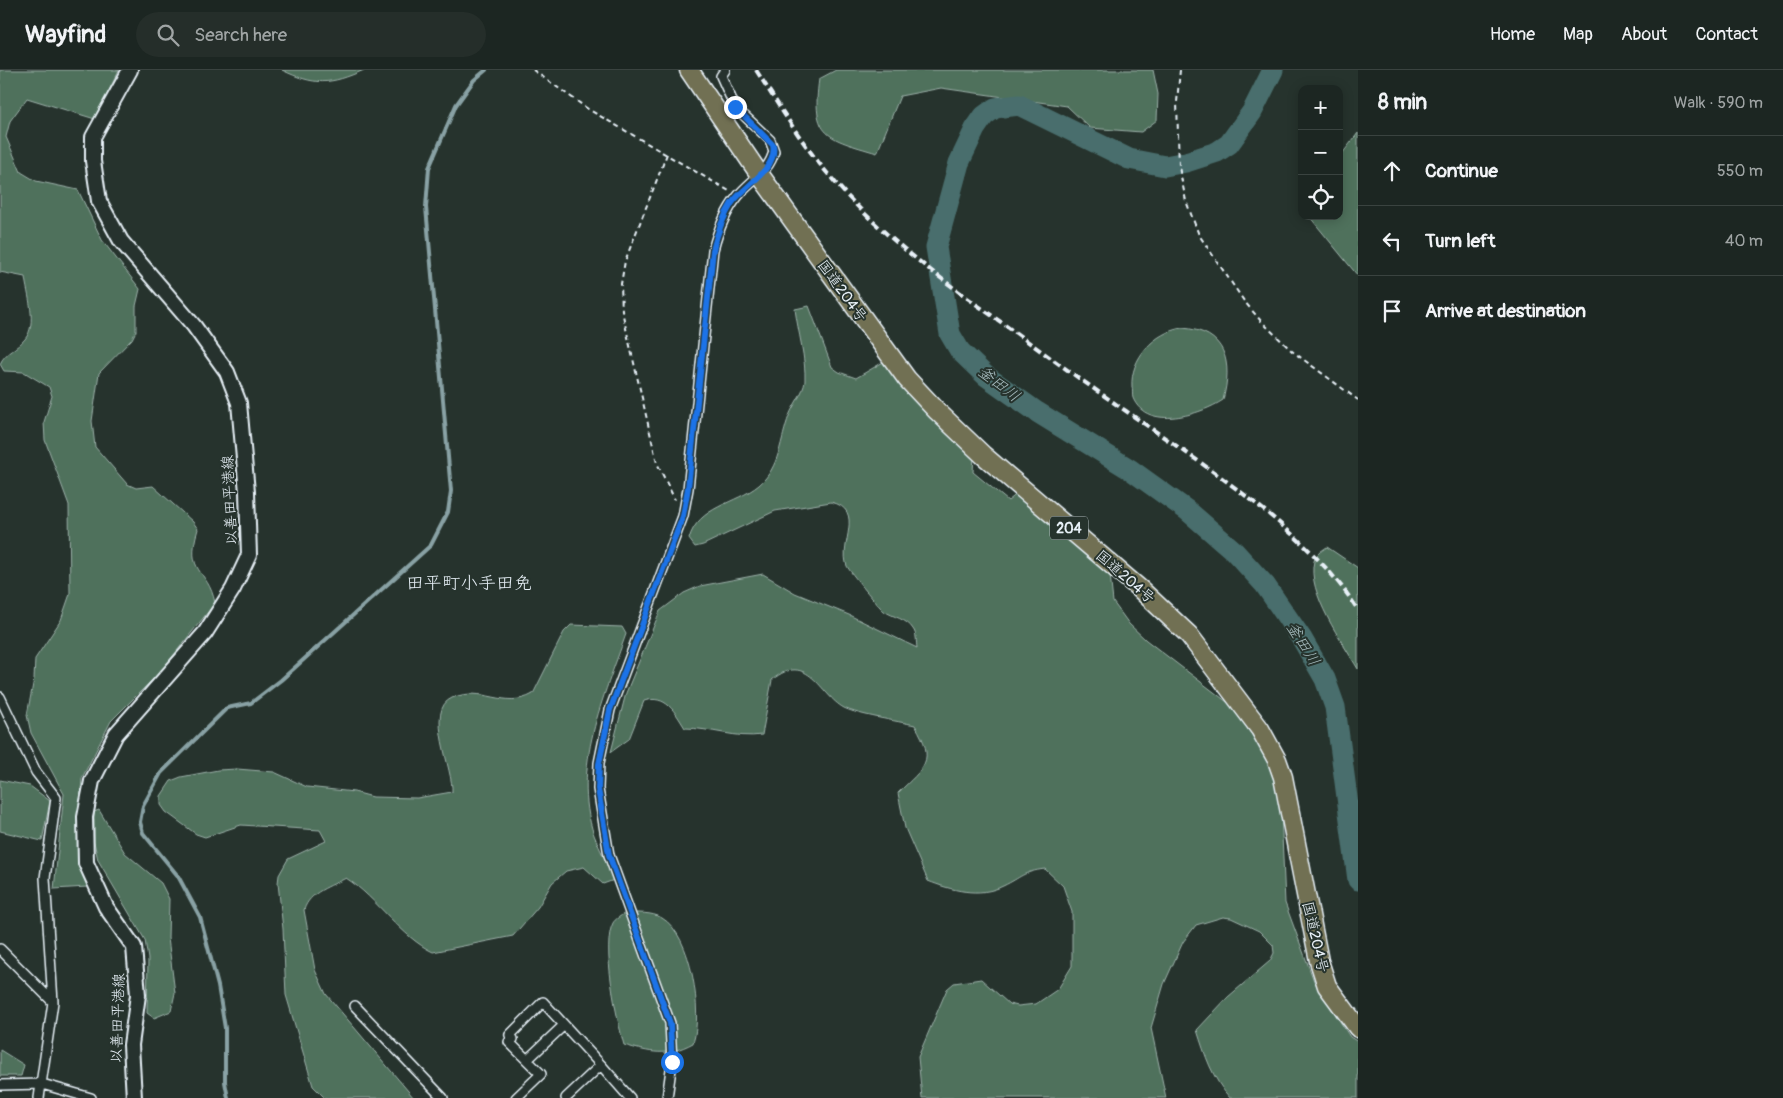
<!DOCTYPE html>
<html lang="en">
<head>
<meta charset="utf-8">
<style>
	:root { --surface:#1c2622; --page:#252e2a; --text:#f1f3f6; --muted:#a0a5a5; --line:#3a4340 }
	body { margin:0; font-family:Pangolin,"Klee One",sans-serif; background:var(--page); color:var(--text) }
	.controls { position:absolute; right:15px; top:15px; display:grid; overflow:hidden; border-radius:10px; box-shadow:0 2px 12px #0003 }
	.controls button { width:45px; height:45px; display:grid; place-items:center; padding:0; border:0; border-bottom:1px solid var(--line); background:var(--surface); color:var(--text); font:25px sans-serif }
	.stop { position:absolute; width:15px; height:15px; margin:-11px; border:4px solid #1a73e8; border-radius:50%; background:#fff }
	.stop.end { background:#1a73e8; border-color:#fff; box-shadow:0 1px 5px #0008 }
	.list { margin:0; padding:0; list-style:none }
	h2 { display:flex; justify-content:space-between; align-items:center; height:65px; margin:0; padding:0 20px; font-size:21px }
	h2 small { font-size:16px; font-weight:400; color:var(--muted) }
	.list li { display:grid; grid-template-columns:32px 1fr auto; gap:15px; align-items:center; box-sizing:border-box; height:70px; padding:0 20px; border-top:1px solid var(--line) }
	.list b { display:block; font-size:19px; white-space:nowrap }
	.list em { font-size:16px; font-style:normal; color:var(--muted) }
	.icon { flex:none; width:28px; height:28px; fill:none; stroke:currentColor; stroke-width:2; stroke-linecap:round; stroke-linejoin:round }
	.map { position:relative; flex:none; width:1358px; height:1028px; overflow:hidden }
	header { display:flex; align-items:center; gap:30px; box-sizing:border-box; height:70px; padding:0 25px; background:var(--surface); border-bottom:1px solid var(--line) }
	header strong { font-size:24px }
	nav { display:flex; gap:28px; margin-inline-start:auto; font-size:18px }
	.search { width:350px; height:45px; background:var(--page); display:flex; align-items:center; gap:12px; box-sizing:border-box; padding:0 18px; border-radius:28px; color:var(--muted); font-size:19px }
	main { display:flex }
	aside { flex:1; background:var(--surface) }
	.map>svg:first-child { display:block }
	.green { fill:#50715c; stroke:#9cb1aa }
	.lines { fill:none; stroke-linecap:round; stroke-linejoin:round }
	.stream { stroke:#89a2a5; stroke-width:4 }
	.river { stroke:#496e6d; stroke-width:21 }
	.street-casing { stroke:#e8f1f8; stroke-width:12 }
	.secondary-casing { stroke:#e8f1f8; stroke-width:18 }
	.highway-casing { stroke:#e8f1f8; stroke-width:21 }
	.path { stroke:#e8f1f8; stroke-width:2; stroke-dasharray:5 4; stroke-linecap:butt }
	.street { stroke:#26332d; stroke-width:9 }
	.secondary { stroke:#26332d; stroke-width:14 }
	.highway { stroke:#716f52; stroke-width:18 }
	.rail { stroke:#e8f1f8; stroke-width:4; stroke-dasharray:8 4; stroke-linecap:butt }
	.route { stroke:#1a73e8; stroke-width:6 }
	.labels { text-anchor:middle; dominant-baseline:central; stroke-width:4; stroke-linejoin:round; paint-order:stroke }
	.shield { fill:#26332d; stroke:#aeb8bb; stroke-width:1 }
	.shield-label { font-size:14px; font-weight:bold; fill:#e8f1f8 }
	.street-label { font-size:15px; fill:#e8f1f8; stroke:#26332d }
	.water-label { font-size:16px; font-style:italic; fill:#a8bdc0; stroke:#26332d }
	.quarter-label { font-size:18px; fill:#e8f1f8; stroke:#26332d }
</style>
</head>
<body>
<header>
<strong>Wayfind</strong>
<div class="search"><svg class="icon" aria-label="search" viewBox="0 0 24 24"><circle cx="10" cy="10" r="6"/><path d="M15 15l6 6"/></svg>Search here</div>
<nav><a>Home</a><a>Map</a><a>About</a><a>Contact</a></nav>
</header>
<main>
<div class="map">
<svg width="1358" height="1028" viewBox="0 0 1358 1028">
	<rect width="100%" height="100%" fill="#26332d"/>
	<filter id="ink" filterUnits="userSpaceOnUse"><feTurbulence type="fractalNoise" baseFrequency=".02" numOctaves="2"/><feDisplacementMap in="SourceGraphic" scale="10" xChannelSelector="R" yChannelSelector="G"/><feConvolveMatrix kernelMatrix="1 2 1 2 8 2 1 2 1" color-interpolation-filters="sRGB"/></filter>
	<g filter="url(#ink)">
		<path class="green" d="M 0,0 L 119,0 L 95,49 L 27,28 L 10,51 L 6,67 L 21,102 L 36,111 L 78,120 L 102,170 L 140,219 L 136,236 L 136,261 L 132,269 L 99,303 L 92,351 L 95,377 L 127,414 L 136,418 L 153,416 L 193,452 L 198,459 C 184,505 208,497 215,533 L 161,601 L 111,651 L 82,708 L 78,760 L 87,817 L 54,819 L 64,724 L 31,663 L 27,645 L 34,609 L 35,589 L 61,550 L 70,524 L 69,435 L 45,370 L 44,352 L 52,326 L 49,317 L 24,302 L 4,301 L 0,294 C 5,282 17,279 25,269 C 38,254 27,224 25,207 L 0,202 Z
			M 282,0 L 364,0 C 330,15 315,16 282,0 Z
			M 836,0 L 1153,0 L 1158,24 L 1157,50 L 1141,62 L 1090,58 L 1067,36 L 941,18 L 900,26 L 877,83 C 827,68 811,67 819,9 Z
			M 1358,63 L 1358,206 L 1309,146 L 1339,146 L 1339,88 Z
			M 809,236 L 832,297 L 839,302 L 856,308 L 885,291 L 974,385 L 973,402 L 1008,431 L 1018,423 L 1110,504 L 1113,532 L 1129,554 L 1146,570 L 1231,635 L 1270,691 L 1281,742 L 1285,833 L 1314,911 L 1350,967 L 1358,972 L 1358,1028 L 1230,1028 C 1212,1008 1205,985 1197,960 L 1228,927 L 1270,891 L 1274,883 L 1273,875 L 1259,861 L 1231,848 L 1223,847 L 1196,855 L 1183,872 L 1164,914 L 1151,958 L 1166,1028 L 922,1028 L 918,987 L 947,919 L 954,913 L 981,909 L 1009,934 L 1018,936 L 1036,934 L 1058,919 L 1072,896 L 1072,842 L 1063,816 L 1045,799 C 1022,802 1022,807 1003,816 C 979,828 951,820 928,811 L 905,758 L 898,723 C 924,697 937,692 915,655 C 897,651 858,645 844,638 C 820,625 808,580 772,610 L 762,665 C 737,669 710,658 685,658 C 675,642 666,624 644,631 L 629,669 L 611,682 L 626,623 L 660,541 L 684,523 L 700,516 L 763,504 L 795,523 L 849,545 L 917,578 C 916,572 917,564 913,559 C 907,549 893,547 884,541 C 879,537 849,501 847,496 C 838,474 866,440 831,432 L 775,441 L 703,475 L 695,477 L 689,469 C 698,436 736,434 759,415 C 780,397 780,370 789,346 C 793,335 804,322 805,311 C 806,288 798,262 795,239 Z
			M 1182,258 C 1226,261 1233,292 1223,330 C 1202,344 1147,362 1133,328 C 1132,326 1133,320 1132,317 C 1130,288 1155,262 1182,258 Z
			M 1327,477 L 1358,498 L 1358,599 C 1343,573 1306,522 1314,491 C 1316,484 1321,481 1327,477 Z
			M 571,555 L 622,557 L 626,564 C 604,627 571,697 594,765 C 600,780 608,795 614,810 L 603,814 L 584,797 L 566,801 L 552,813 L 538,837 L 513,866 L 433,882 C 402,868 377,828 346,808 C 331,816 309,822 304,840 L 315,900 L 326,924 L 414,1028 L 325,1028 L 313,1016 L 286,925 L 283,859 L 278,813 L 279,805 L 288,789 L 326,771 L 320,760 L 241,755 L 205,767 L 196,764 L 166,742 L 161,735 L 161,726 L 171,711 L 181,707 L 218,700 L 237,699 L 274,702 L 307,717 L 354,722 L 373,727 L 417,728 L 452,722 C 454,701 424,640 452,628 C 483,615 505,640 533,624 L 564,562 Z
			M 0,710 L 30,716 L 50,731 L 42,771 L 0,761 Z
			M 99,740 L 125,783 L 161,813 L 169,829 L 168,868 L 175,923 L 171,941 L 154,948 L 147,943 L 148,889 L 145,870 L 98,790 L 94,772 L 94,742 Z
			M 625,843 C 637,843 652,842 662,848 C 692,865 703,944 693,973 C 667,987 651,983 624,975 C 617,950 601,875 613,853 C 615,849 621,846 625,843 Z
			M 0,980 L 24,995 L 21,1006 L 0,1006 Z"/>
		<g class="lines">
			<path class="stream" d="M 228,1028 L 225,1012 L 225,958 L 218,916 L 200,847 L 178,806 L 143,763 L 140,752 L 143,736 L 161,703 L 227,638 L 251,633 L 281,610 L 431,475 L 448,442 L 451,421 L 426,137 L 429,98 L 456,35 L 474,10 L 486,0"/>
			<path class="river" d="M 1273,0 L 1252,42 L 1229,74 L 1217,82 L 1186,92 L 1165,96 L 1129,89 L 1019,35 L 995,38 L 984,46 L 975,59 L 959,93 L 936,177 L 950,264 L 960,281 L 986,306 L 1037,342 L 1131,400 L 1188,441 L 1233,480 L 1265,515 L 1302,569 L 1325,609 L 1335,637 L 1358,810"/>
			<defs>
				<path id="street" d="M 0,627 L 36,702 L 56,728 L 45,808 L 53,932 L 39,1028
					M 0,879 L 53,932
					M 355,936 L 443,1028
					M 527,990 L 564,955
					M 0,1015 L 42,1014 L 91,1028
					M 516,1028 L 541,1004 L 509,972 L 513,969 L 510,965 L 543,932 L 601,995
					M 566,1028 L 601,995 L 630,1028
					M 667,1028 L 672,992 L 670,953 L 609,785 L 598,719 L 599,693 L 610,640 L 683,446 L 688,419 L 713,180 C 718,161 725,142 738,126 C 750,111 770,101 774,81 L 770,70 L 735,37 L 721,6 L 725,0"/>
				<path id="secondary" d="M 130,0 L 93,67 L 93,91 L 99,131 L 121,171 L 194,256 L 227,302 L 239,333 L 247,422 L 249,485 L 233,519 L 205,563 L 116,664 L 92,711 L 85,747 L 86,793 L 106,837 L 134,877 L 138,925 L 131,975 L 134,1028"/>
				<path id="highway" d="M 689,0 L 760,105 L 907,309 L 937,341 L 983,385 L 1140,519 L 1189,565 L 1260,659 L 1277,690 L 1283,707 L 1319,891 L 1327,916 L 1358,958"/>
			</defs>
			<use href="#street" class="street-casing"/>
			<use href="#secondary" class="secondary-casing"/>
			<use href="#highway" class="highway-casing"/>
			<path class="path" d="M 533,0 L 588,39 L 729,121
				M 1180,0 L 1177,32 L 1179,97 L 1186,131 L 1199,165 L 1244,231 L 1261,251 L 1292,281 L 1358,330
				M 667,84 L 625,191 L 621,214 L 622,241 L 657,393 L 675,430"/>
			<use href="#street" class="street"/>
			<use href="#secondary" class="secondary"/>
			<use href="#highway" class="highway"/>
			<path class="rail" d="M 756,0 C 779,36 801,72 828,104 C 868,152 916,190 966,227 C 1019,265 1072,304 1126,341 C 1203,395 1308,460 1358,540"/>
		</g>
	</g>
	<g class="lines" filter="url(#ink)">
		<path class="route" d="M 672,992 L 670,953 L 609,785 L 598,719 L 599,694 L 610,640 L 683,446 L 688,418 L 713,180 C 717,164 723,147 732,133 C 744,116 778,99 773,75 L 735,37"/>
	</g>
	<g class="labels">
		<rect class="shield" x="1050" y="446.5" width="38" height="23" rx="4"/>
		<g class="shield-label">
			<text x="1069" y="458">204</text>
		</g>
		<g class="street-label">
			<text transform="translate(842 221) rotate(54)">国道204号</text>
			<text transform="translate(230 430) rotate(-93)">以善田平港線</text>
			<text transform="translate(1125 507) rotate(41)">国道204号</text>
			<text transform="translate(1315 867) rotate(77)">国道204号</text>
			<text transform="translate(118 948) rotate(-88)">以善田平港線</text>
		</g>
		<g class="water-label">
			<text transform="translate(999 314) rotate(38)">釜田川</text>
			<text transform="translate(1303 574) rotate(58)">釜田川</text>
		</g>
		<g class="quarter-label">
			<text x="469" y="513">田平町小手田免</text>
		</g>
	</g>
</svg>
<div class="controls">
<button>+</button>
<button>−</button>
<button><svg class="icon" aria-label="locate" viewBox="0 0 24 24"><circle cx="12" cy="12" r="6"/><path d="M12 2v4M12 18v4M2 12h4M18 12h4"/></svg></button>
</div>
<div class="stop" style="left:672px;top:992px"></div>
<div class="stop end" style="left:735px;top:37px"></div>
</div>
<aside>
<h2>8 min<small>Walk · 590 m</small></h2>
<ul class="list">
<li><svg class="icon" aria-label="ahead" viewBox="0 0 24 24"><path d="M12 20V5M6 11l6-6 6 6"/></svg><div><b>Continue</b></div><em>550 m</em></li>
<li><svg class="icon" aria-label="left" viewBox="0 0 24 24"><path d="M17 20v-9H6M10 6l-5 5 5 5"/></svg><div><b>Turn left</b></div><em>40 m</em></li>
<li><svg class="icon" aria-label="arrive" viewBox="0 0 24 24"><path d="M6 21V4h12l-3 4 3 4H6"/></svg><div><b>Arrive at destination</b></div></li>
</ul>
</aside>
</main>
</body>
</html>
